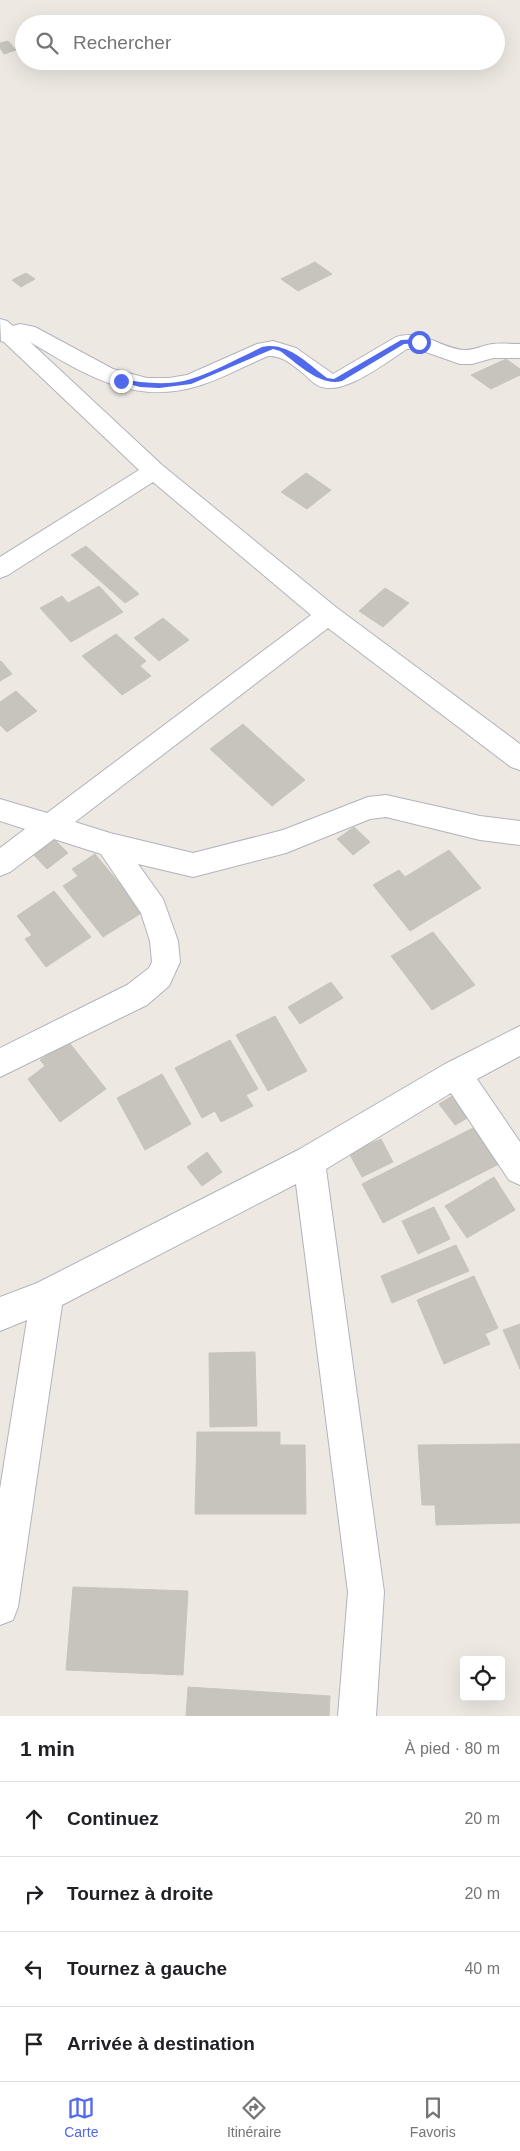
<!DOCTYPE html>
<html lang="fr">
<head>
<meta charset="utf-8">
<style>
	:root { --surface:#fff; --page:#f6f6f6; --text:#202124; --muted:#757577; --line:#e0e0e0; --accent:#5169eb }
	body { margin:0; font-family:Arial,sans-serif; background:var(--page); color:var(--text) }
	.controls { position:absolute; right:15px; bottom:15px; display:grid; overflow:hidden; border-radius:5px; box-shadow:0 5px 20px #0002 }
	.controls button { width:45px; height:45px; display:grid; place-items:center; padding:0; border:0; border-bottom:1px solid var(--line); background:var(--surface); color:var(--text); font:25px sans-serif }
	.stop { position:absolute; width:15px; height:15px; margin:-11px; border:4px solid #5169eb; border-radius:50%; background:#fff }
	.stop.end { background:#5169eb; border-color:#fff; box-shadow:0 1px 5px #0008 }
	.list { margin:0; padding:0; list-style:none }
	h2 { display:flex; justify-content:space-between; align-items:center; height:65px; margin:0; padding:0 20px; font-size:21px }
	h2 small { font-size:16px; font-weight:400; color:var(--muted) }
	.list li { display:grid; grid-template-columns:32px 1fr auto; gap:15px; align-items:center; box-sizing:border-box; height:75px; padding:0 20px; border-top:1px solid var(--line) }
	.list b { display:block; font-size:19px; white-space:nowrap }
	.list em { font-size:16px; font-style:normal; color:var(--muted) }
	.icon { flex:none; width:28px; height:28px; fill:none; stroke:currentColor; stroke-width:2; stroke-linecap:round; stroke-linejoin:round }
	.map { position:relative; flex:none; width:520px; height:1716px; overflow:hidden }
	.search { position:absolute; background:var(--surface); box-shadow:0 5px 20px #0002; left:15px; right:15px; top:15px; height:55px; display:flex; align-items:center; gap:12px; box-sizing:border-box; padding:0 18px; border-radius:28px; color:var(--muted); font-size:19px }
	.sheet { height:365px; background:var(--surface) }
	nav { display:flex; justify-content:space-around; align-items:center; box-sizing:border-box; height:70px; border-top:1px solid var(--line); background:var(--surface); font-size:14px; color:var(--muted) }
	nav a { display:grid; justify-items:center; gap:2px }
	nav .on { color:var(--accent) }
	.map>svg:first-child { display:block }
	.building { fill:#c7c3bd; stroke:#c9c5bb }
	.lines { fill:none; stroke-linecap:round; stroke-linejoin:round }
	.street-casing { stroke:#b2b3bc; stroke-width:2 }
	.street { fill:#fff; fill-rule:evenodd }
	.route { fill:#5169eb }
</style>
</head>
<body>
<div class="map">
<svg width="520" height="1716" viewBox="0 0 520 1716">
	<rect width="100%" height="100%" fill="#ede9e2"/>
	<path class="building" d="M 8,41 L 16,50 L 4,54 L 0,48 L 0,43 Z
		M 315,262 L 332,274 L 298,291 L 281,279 Z
		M 26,273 L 35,279 L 21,287 L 12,280 Z
		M 506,359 L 520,369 L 520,375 L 491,389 L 471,375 Z
		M 306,473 L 331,490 L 307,509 L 281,492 Z
		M 86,546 L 139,594 L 125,603 L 71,555 Z
		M 99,586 L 123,612 L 71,642 L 40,608 L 62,596 L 68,603 Z
		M 385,588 L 409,603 L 383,627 L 359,611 Z
		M 163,618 L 189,640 L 159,661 L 134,638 Z
		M 116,634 L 146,661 L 140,666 L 151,676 L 122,695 L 82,656 Z
		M 1,661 L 12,674 L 0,681 L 0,662 Z
		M 16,691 L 37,711 L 7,732 L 0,725 L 0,702 Z
		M 243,724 L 305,780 L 272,806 L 210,749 Z
		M 354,827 L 370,842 L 353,855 L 337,839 Z
		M 54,839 L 68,853 L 47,869 L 33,854 Z
		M 449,850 L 481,888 L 410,931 L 373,885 L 399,870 L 405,877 Z
		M 95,854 L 143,912 L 103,937 L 63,886 L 78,876 L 72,869 Z
		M 54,891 L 91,937 L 46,967 L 25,939 L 32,935 L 17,916 Z
		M 433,932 L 475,985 L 432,1010 L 391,956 Z
		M 331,982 L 343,998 L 300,1024 L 288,1007 Z
		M 275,1016 L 307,1071 L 268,1091 L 236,1035 Z
		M 230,1040 L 258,1089 L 246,1095 L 253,1106 L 221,1122 L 215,1111 L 202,1118 L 175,1068 Z
		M 68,1041 L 106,1089 L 60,1122 L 28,1079 L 45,1066 L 40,1060 Z
		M 162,1074 L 191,1124 L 145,1150 L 117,1098 Z
		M 454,1095 L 471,1116 L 455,1125 L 439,1104 Z
		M 481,1124 L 503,1162 L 383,1223 L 362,1184 Z
		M 381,1139 L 393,1162 L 362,1177 L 349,1153 Z
		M 207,1152 L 222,1172 L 202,1186 L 187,1167 Z
		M 494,1177 L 515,1210 L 467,1238 L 445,1206 Z
		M 434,1207 L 450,1239 L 418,1254 L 402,1221 Z
		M 456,1245 L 469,1271 L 392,1303 L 381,1276 Z
		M 474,1276 L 498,1328 L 485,1334 L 490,1344 L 444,1364 L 417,1300 Z
		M 520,1324 L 520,1369 L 503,1330 Z
		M 255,1352 L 257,1426 L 210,1427 L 209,1353 Z
		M 197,1432 L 280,1432 L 280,1445 L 305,1445 L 306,1514 L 195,1514 Z
		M 520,1444 L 520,1523 L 436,1525 L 435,1505 L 422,1505 L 418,1445 Z
		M 73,1587 L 188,1591 L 183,1675 L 66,1670 Z
		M 188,1687 L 330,1696 L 329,1716 L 186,1716 Z"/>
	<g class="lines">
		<defs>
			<path id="street" d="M 0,319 L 7,321 L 13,326 L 20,324 L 35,327 L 113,369 L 147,378 L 169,378 L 187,375 L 257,344 L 273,341 L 296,348 L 333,374 L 396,337 C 423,329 438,347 463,350 C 473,351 483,345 493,344 C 502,343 511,344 520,344 L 520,358 L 493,358 L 472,364 L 460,364 L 417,349 L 407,349 C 386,362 341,399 317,385 C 310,381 305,374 299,370 C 289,362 280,355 268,356 C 244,366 222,379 198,386 C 133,406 84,374 30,342 L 162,465 L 337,608 L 520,744 L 520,770 L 511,767 L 328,628 L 75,822 L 110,833 L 193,853 L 283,830 L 368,797 L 386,795 L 480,816 L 520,821 L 520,845 L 480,840 L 386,817 L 370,819 L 286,853 L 193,877 L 138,864 L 163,899 L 178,941 L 180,962 L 169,986 L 147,1005 L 0,1077 L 0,1048 L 127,985 L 149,968 L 152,962 L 150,941 L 141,913 L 101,854 L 54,839 L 10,872 L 0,876 L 0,848 L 25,829 L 0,821 L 0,799 L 47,813 L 311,615 L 153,482 L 8,575 L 0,578 L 0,557 L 139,470 L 4,342 L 1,341 Z
				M 520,1026 L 520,1056 L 477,1079 L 520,1142 L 520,1185 L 509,1180 L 451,1093 L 326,1169 L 384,1592 L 376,1716 L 338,1716 L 348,1592 L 296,1184 L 62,1305 L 18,1607 L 13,1620 L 0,1625 L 0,1489 L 27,1320 L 0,1331 L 0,1297 L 37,1283 L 298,1150 L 445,1064 Z"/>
		</defs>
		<use href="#street" class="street-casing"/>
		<use href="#street" class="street"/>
	</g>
	<path class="route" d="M 419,339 L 422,342 L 421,343 L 404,344 L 342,381 C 320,387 297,363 280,351 L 273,349 L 191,384 L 159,388 L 140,387 L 118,381 L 121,379 C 143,383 169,386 191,379 C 215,371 239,358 262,347 C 287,341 308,364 327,378 L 334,379 L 401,340 Z"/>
</svg>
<div class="controls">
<button><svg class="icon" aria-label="locate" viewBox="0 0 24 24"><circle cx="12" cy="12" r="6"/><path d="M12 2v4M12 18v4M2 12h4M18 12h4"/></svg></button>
</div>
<div class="stop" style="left:419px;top:342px"></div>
<div class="stop end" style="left:121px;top:381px"></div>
<div class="search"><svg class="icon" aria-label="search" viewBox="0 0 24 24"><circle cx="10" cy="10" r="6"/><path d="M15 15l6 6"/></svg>Rechercher</div>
</div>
<section class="sheet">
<h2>1 min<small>À pied · 80 m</small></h2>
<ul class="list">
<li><svg class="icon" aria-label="ahead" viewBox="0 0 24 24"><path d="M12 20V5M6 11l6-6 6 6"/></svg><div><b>Continuez</b></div><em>20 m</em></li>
<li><svg class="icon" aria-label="right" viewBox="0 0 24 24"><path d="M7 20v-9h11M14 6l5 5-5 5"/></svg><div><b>Tournez à droite</b></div><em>20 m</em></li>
<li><svg class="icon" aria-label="left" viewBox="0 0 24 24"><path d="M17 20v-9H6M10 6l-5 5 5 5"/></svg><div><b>Tournez à gauche</b></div><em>40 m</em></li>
<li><svg class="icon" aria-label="arrive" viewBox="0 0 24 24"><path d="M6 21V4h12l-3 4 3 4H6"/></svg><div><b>Arrivée à destination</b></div></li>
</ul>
</section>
<nav>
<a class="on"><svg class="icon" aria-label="map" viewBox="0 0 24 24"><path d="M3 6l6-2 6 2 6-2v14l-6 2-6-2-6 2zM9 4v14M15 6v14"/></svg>Carte</a>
<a><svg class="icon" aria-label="directions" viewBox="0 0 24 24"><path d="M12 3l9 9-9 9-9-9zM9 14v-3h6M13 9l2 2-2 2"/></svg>Itinéraire</a>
<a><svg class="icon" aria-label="saved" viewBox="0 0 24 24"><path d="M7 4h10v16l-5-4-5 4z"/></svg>Favoris</a>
</nav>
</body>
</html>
